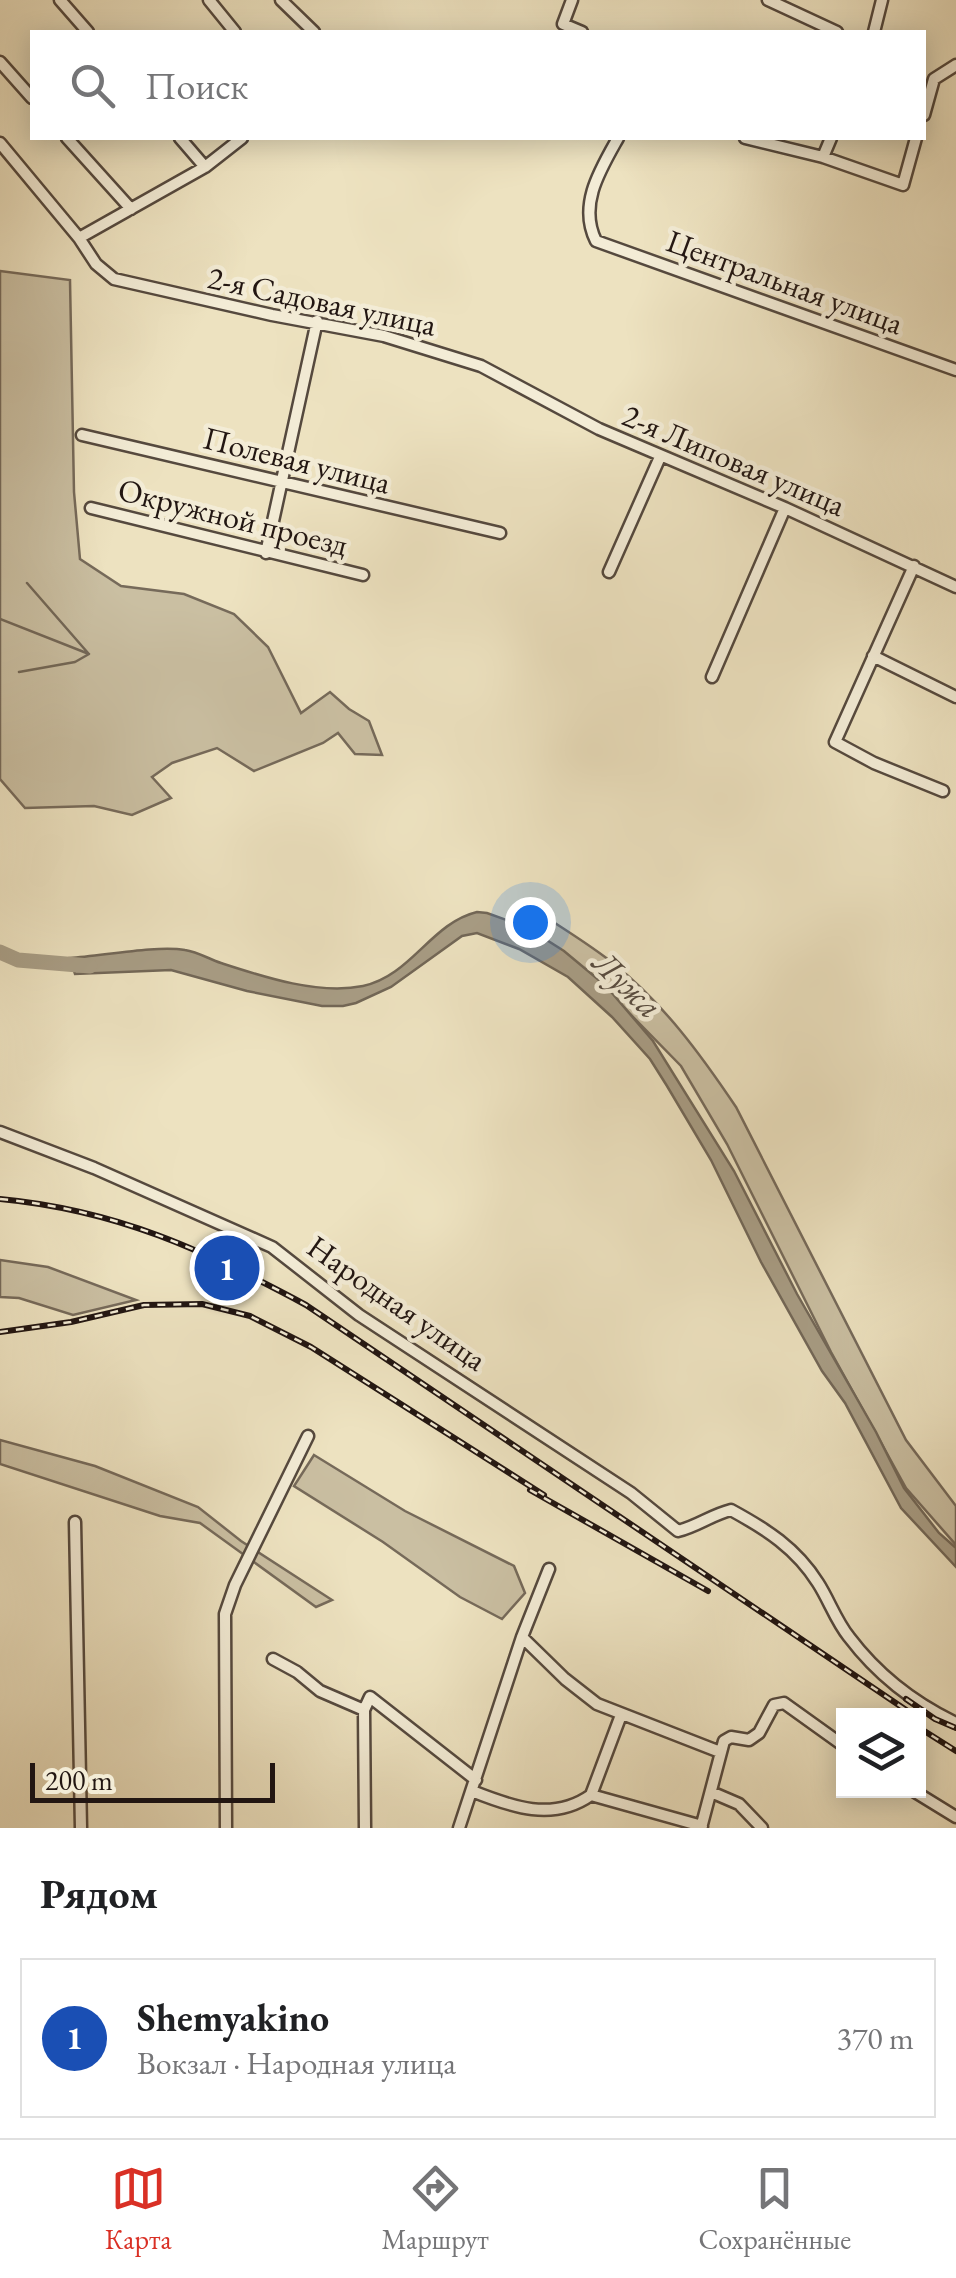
<!DOCTYPE html>
<html lang="ru">
<head>
<meta charset="utf-8">
<style>
	:root { --surface:#fff; --page:#f6f6f6; --text:#202124; --muted:#757577; --line:#e0e0e0; --accent:#d93025 }
	body { margin:0; font-family:"EB Garamond",serif; background:var(--page); color:var(--text) }
	.controls { position:absolute; right:30px; bottom:30px; display:grid; overflow:hidden; border-radius:0px; box-shadow:0 5px 25px #0003 }
	.controls button { width:90px; height:90px; display:grid; place-items:center; padding:0; border:0; border-bottom:2px solid var(--line); background:var(--surface); color:var(--text); font:50px sans-serif }
	.scale { position:absolute; left:30px; bottom:25px; width:245px; box-sizing:border-box; padding-left:10px; border:5px solid #221612; border-top:0; font-size:28px; line-height:35px; white-space:nowrap; color:#221612; -webkit-text-stroke:8px #f3ecd6; paint-order:stroke }
	.you { position:absolute; left:530px; top:922px; width:35px; height:35px; margin:-25px; border:8px solid #fff; border-radius:50%; background:#1a73e8; box-shadow:0 0 0 15px #1a73e833 }
	.badge { display:grid; place-items:center; width:65px; height:65px; border-radius:50%; background:var(--accent); color:#fff; font-size:32px; font-weight:700 }
	.pin { position:absolute; translate:-50% -50%; border:5px solid #fff; box-shadow:0 2px 10px #0006 }
	.list { margin:0; padding:0; list-style:none }
	h2 { display:flex; justify-content:space-between; align-items:center; height:130px; margin:0; padding:0 40px; font-size:42px }
	h2 small { font-size:32px; font-weight:400; color:var(--muted) }
	.list li { display:grid; grid-template-columns:65px 1fr auto; gap:30px; align-items:center; box-sizing:border-box; height:160px; margin:0 20px 20px; padding:0 20px; border:2px solid var(--line); border-radius:0px }
	.list b { display:block; font-size:38px; white-space:nowrap }
	.list p { margin:0; font-size:32px; white-space:nowrap; color:var(--muted) }
	.list em { font-size:32px; font-style:normal; color:var(--muted) }
	.icon { flex:none; width:55px; height:55px; fill:none; stroke:currentColor; stroke-width:2; stroke-linecap:round; stroke-linejoin:round }
	.map { position:relative; flex:none; width:956px; height:1828px; overflow:hidden }
	.search { position:absolute; background:var(--surface); box-shadow:0 5px 25px #0003; left:30px; right:30px; top:30px; height:110px; display:flex; align-items:center; gap:25px; box-sizing:border-box; padding:0 35px; border-radius:0px; color:var(--muted); font-size:38px }
	.sheet { height:310px; background:var(--surface) }
	nav { display:flex; justify-content:space-around; align-items:center; box-sizing:border-box; height:140px; border-top:2px solid var(--line); background:var(--surface); font-size:28px; color:var(--muted) }
	nav a { display:grid; justify-items:center; gap:5px }
	nav .on { color:var(--accent) }
	.map>svg:first-child { display:block }
	.green { fill:#cabfa2; stroke:#766a5a; stroke-width:2.5 }
	.water { fill:#a89d85; stroke:#726757; stroke-width:2.5 }
	.lines { fill:none; stroke-linecap:round; stroke-linejoin:round }
	.stream { stroke:#726757; stroke-width:2.5 }
	.river { stroke:#a89d85; stroke-width:15 }
	.minor-casing { stroke:#55493e; stroke-width:15 }
	.minor { stroke:#f3ecd6; stroke-width:10 }
	.rail-casing { stroke:#221612; stroke-width:6 }
	.rail { stroke:#f3ecd6; stroke-width:2.5; stroke-dasharray:8; stroke-linecap:butt }
	.labels { text-anchor:middle; dominant-baseline:central; stroke-width:9; stroke-linejoin:round; paint-order:stroke }
	.street-label { font-size:32px; fill:#221612; stroke:#f3ecd6 }
	.water-label { font-size:35px; font-style:italic; fill:#584c40; stroke:#f3ecd6 }
</style>
</head>
<body>
<div class="map">
<svg width="956" height="1828" viewBox="0 0 956 1828">
	<rect width="100%" height="100%" fill="#ede2c0"/>
	<filter id="stains"><feTurbulence type="fractalNoise" baseFrequency=".002" numOctaves="4"/><feColorMatrix values="0 0 0 0 .2 0 0 0 0 .09 0 0 0 0 .02 0 0 0 .5 -.17"/></filter>
	<radialGradient id="worn" r=".72"><stop offset=".6" stop-color="#630" stop-opacity="0"/><stop offset="1" stop-color="#630" stop-opacity=".3"/></radialGradient>
	<path class="green" d="M 0,271 L 70,280 L 74,492 L 80,559 L 121,586 L 184,594 L 234,614 L 268,647 L 301,713 L 330,692 L 349,709 L 369,721 L 382,755 L 355,754 L 338,733 L 323,743 L 254,771 L 217,748 L 172,763 L 152,777 L 171,798 L 132,815 L 94,806 L 25,808 L 0,779 Z
		M 518,904 L 531,907 C 558,926 588,943 614,964 C 664,1004 701,1055 736,1107 L 906,1440 L 956,1506 L 956,1545 L 906,1488 L 831,1352 L 727,1144 L 681,1066 L 591,974 L 512,917 Z
		M 0,1260 L 48,1267 L 136,1300 L 73,1315 L 19,1298 L 0,1297 Z
		M 0,1440 L 95,1466 L 198,1507 L 241,1541 L 332,1600 L 316,1607 L 200,1523 L 160,1516 L 0,1464 Z
		M 314,1455 L 405,1511 L 514,1566 L 525,1593 L 502,1619 L 460,1597 L 383,1542 L 294,1486 Z"/>
	<path class="water" d="M 477,912 L 487,913 L 526,927 L 564,951 L 606,986 L 653,1041 L 734,1171 L 797,1294 L 876,1432 L 904,1488 L 939,1533 L 956,1548 L 956,1567 L 901,1508 L 845,1403 L 822,1371 L 761,1262 L 711,1160 L 667,1086 L 650,1059 L 612,1017 L 568,977 L 519,949 L 477,933 L 462,936 L 391,987 L 356,1003 L 343,1006 L 322,1006 L 247,991 L 171,970 L 75,974 L 70,958 C 102,956 157,945 185,950 C 198,952 209,959 221,963 C 264,977 318,995 363,986 C 411,976 431,923 477,912 Z"/>
	<g class="lines">
		<path class="stream" d="M 27,583 L 88,653
			M 0,619 L 89,654 L 75,662 L 19,672"/>
		<path class="river" d="M 0,952 L 18,960 L 90,966"/>
		<defs>
			<path id="minor" d="M 60,0 L 88,32
				M 209,0 L 235,32
				M 281,0 L 314,32
				M 572,0 L 563,24 L 582,32
				M 768,0 L 837,32
				M 874,32 L 882,0
				M 0,62 L 32,98
				M 924,115 L 934,79 L 956,65
				M 67,138 L 131,209
				M 180,138 L 205,167
				M 618,138 C 600,170 578,205 596,241 L 956,370
				M 745,138 L 823,157 L 903,185 L 916,138
				M 0,143 L 79,238 L 96,264 L 114,279 L 272,315 L 384,336 L 481,366 L 599,429 L 785,508 L 956,587
				M 823,157 L 831,138
				M 79,238 L 205,167 L 242,138
				M 82,435 L 500,533
				M 91,508 L 363,575
				M 266,553 L 317,321
				M 914,566 L 835,742 L 874,763 L 943,791
				M 609,572 L 660,457
				M 873,656 L 956,697
				M 712,677 L 785,508
				M 0,1132 L 94,1168 L 272,1247 L 359,1315 L 631,1493 L 678,1531 C 698,1526 711,1515 731,1510 C 766,1529 796,1548 818,1583 C 829,1600 836,1621 849,1637 C 877,1674 914,1703 956,1723
				M 75,1522 L 81,1828
				M 522,1637 L 565,1679 L 597,1704 L 720,1752
				M 273,1659 L 297,1672 L 320,1691 L 364,1710 L 370,1697 L 476,1780
				M 364,1710 L 365,1828
				M 912,1790 L 956,1817
				M 472,1791 C 512,1807 553,1822 591,1795 L 702,1826
				M 711,1792 L 739,1804 L 762,1828
				M 591,1795 L 621,1715
				M 226,1828 L 225,1614 L 235,1585 L 308,1436
				M 459,1828 L 522,1637 L 549,1569
				M 701,1828 L 724,1741 L 731,1737 L 749,1740 L 759,1733 L 774,1705 L 784,1703 L 844,1746"/>
		</defs>
		<use href="#minor" class="minor-casing"/>
		<use href="#minor" class="minor"/>
		<defs>
			<path id="rail" d="M 0,1199 C 117,1210 204,1250 306,1305 L 915,1716
				M 0,1332 L 71,1322 L 144,1305 L 202,1304 L 250,1316 L 311,1347 L 544,1495
				M 530,1490 L 708,1591
				M 906,1699 L 935,1719 L 956,1728
				M 918,1727 L 956,1751"/>
		</defs>
		<use href="#rail" class="rail-casing"/>
		<use href="#rail" class="rail"/>
	</g>
	<g class="labels">
		<g class="street-label">
			<text transform="translate(785 282) rotate(20)">Центральная улица</text>
			<text transform="translate(322 301) rotate(12)">2-я Садовая улица</text>
			<text transform="translate(297 460) rotate(14)">Полевая улица</text>
			<text transform="translate(734 460) rotate(23)">2-я Липовая улица</text>
			<text transform="translate(233 517) rotate(14)">Окружной проезд</text>
			<text transform="translate(397 1303) rotate(35)">Народная улица</text>
		</g>
		<g class="water-label">
			<text transform="translate(628 984) rotate(44)">Лужа</text>
		</g>
	</g>
	<rect width="100%" height="100%" filter="url(#stains)"/>
	<rect width="100%" height="100%" fill="url(#worn)"/>
</svg>
<div class="controls">
<button><svg class="icon" aria-label="layers" viewBox="0 0 24 24"><path d="M12 4l9 5-9 5-9-5zM3 14l9 5 9-5"/></svg></button>
</div>
<div class="scale">200 m</div>
<div class="you"></div>
<div class="pin badge" style="left:227px;top:1268px;background:#1a4fb4">1</div>
<div class="search"><svg class="icon" aria-label="search" viewBox="0 0 24 24"><circle cx="10" cy="10" r="6"/><path d="M15 15l6 6"/></svg>Поиск</div>
</div>
<section class="sheet">
<h2>Рядом<small></small></h2>
<ul class="list">
<li><span class="badge" style="background:#1a4fb4">1</span><div><b>Shemyakino</b><p>Вокзал · Народная улица</p></div><em>370 m</em></li>
</ul>
</section>
<nav>
<a class="on"><svg class="icon" aria-label="map" viewBox="0 0 24 24"><path d="M3 6l6-2 6 2 6-2v14l-6 2-6-2-6 2zM9 4v14M15 6v14"/></svg>Карта</a>
<a><svg class="icon" aria-label="directions" viewBox="0 0 24 24"><path d="M12 3l9 9-9 9-9-9zM9 14v-3h6M13 9l2 2-2 2"/></svg>Маршрут</a>
<a><svg class="icon" aria-label="saved" viewBox="0 0 24 24"><path d="M7 4h10v16l-5-4-5 4z"/></svg>Сохранённые</a>
</nav>
</body>
</html>
